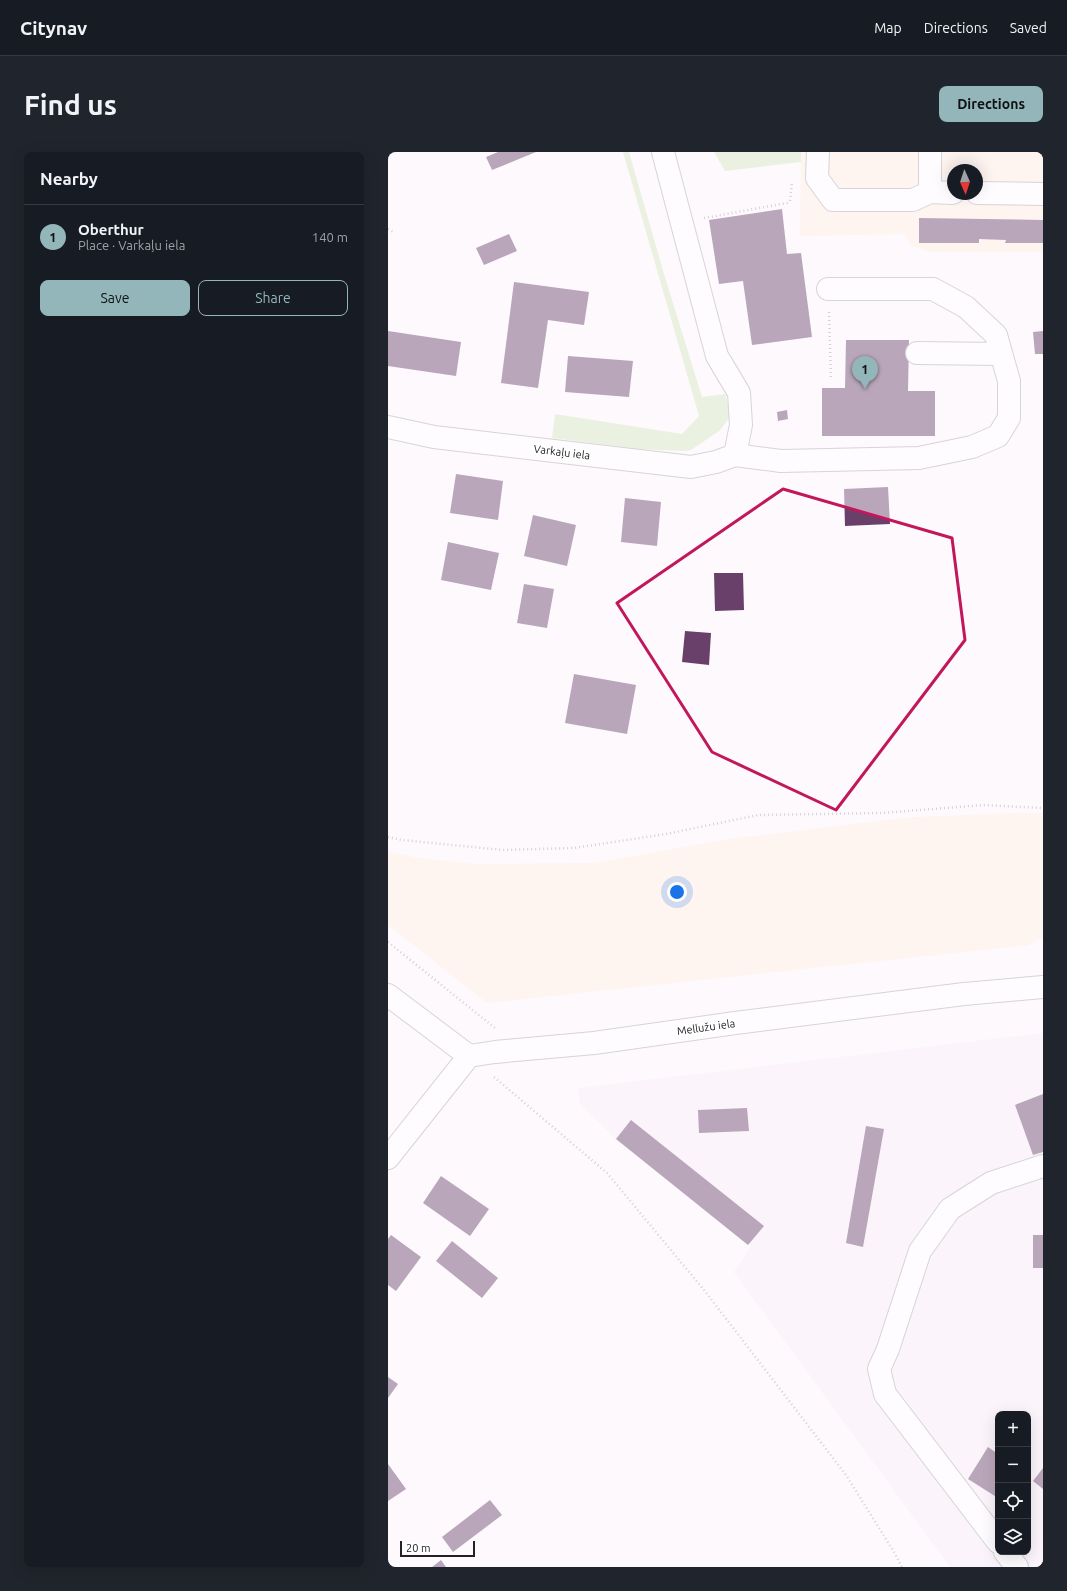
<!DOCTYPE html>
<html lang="en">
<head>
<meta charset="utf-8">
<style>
	:root { --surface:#171b24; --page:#20242c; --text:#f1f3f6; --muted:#9ea1a6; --line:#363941; --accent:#92b6ba }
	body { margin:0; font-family:Ubuntu,sans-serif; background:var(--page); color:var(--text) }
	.controls { position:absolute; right:12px; bottom:12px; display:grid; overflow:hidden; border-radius:8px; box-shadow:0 4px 16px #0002 }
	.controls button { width:36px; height:36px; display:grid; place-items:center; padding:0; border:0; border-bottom:1px solid var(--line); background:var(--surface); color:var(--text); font:20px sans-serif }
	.compass { position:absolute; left:559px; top:12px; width:36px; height:36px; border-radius:50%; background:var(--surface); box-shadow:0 4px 16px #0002; rotate:177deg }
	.scale { position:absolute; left:12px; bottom:10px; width:75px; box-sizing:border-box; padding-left:4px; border:2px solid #232123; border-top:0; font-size:11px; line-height:14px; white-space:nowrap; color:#232123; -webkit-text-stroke:3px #fff; paint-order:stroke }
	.you { position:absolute; left:289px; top:740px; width:14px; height:14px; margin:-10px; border:3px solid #fff; border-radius:50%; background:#1a73e8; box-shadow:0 0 0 6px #1a73e833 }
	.badge { display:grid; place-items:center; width:26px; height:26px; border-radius:50%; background:var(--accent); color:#111; font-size:13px; font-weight:700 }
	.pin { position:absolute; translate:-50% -33px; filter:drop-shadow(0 1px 2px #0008) }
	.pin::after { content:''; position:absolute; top:21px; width:14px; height:12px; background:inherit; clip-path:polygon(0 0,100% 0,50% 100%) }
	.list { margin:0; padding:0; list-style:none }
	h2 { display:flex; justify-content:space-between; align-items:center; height:52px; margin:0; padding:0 16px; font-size:17px }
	h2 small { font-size:13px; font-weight:400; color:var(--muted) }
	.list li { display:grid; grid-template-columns:26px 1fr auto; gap:12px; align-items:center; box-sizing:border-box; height:64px; padding:0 16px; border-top:1px solid var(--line) }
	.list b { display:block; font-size:15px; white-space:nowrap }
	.list p { margin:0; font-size:13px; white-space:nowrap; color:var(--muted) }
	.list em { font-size:13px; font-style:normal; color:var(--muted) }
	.actions { display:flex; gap:8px; padding:12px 16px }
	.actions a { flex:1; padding:9px 0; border:1px solid var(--accent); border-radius:8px; text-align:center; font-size:14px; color:var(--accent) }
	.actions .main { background:var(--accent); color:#111 }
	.icon { flex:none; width:22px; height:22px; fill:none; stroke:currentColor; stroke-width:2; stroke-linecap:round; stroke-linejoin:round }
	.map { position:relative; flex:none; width:655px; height:1415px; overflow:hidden; border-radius:8px }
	header { display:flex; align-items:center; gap:24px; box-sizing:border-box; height:56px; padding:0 20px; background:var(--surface); border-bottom:1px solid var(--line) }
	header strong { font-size:19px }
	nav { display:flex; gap:22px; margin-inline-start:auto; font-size:14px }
	.intro { display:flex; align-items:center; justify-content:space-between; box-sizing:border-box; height:96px; padding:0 24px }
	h1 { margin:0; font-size:28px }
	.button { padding:10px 18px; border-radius:8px; background:var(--accent); color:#111; font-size:14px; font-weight:700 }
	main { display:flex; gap:24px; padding:0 24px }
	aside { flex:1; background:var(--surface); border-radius:8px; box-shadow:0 4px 16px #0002 }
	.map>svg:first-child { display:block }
	.built { fill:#f8edf8; fill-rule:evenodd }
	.industrial { fill:#feede1; fill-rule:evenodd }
	.green { fill:#d5e6bf }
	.building { fill:#694069 }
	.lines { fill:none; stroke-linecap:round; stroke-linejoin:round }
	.minor-casing { stroke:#aaa6aa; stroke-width:24 }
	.path { stroke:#a29fa2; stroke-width:2.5; stroke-dasharray:1 3; stroke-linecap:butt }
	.minor { stroke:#fff; stroke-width:22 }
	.marked { fill:none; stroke:#c2185b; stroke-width:3; stroke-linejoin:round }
	.labels { text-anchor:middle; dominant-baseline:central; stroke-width:4; stroke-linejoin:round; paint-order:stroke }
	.street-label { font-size:11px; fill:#232123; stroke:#fff }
</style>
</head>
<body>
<header>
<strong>Citynav</strong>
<nav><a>Map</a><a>Directions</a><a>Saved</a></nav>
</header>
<div class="intro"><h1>Find us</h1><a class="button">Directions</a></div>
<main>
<aside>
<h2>Nearby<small></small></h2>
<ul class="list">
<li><span class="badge">1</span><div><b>Oberthur</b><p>Place · Varkaļu iela</p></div><em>140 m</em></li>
</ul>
<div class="actions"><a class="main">Save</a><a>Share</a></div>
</aside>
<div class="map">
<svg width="655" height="1415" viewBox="0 0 655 1415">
	<rect width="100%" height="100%" fill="#fdf9fd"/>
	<path class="built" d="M 655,881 L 655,1415 L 562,1415 L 346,1120 L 363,1094 L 228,987 L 192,952 L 190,936 ZM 610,1262 L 640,1262 L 640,1400 L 610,1400 Z"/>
	<path class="industrial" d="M 413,0 L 655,0 L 655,100 L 542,100 L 522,93 L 517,82 L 412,84 ZM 565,18 L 589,18 L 589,42 L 565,42 Z
		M 633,661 L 655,662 L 655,785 L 641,793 L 99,851 L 0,773 L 0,700 L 31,706 L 88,712 L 207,711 L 341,687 L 525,665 Z"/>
	<path class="green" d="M 235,0 L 241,0 L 276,122 L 314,245 L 337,242 L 343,264 L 331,279 L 303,298 L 295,299 L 252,297 L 164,286 L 167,262 L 294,282 L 311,264 Z
		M 326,0 L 413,0 L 413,10 L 337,19 Z"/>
	<path class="building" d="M 110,0 L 148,0 L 104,18 L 98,5 Z
		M 394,57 L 399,102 L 413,101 L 424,185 L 364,193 L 355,129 L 331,132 L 321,68 Z
		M 531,66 L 655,68 L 655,91 L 617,91 L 618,88 L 591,87 L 591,91 L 531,91 Z
		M 121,82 L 129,99 L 96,113 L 88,96 Z
		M 126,130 L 201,140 L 196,173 L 160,168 L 150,236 L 113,231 Z
		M 0,179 L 73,190 L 68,224 L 0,214 Z
		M 655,179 L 655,202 L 647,202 L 645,180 Z
		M 458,188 L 521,188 L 520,239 L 547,239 L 547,284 L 434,284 L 434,236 L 457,236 Z
		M 180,204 L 245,209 L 241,245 L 177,240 Z
		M 399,258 L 400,267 L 390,269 L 389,260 Z
		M 68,322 L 115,329 L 110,368 L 62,361 Z
		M 500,335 L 502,372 L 457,374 L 456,337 Z
		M 237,346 L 273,350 L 269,394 L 233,390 Z
		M 145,363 L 188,373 L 179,414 L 136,404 Z
		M 60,390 L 111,401 L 103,438 L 53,428 Z
		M 326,421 L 355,421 L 356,458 L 327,459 Z
		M 136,432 L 166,437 L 159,476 L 129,471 Z
		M 297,479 L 323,481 L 321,513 L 294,510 Z
		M 186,522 L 248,533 L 239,582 L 177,571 Z
		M 655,942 L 655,1000 L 645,1003 L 627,953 Z
		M 359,956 L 361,979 L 311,981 L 310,958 Z
		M 243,968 L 376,1074 L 360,1093 L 228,987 Z
		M 478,974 L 496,977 L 475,1095 L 458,1091 Z
		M 53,1024 L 101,1057 L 82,1084 L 35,1051 Z
		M 3,1083 L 33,1105 L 8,1139 L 0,1133 L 0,1087 Z
		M 645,1083 L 655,1083 L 655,1116 L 645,1116 Z
		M 64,1089 L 110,1126 L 94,1146 L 48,1109 Z
		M 0,1225 L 10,1232 L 0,1246 Z
		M 600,1295 L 610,1302 L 610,1346 L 580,1327 Z
		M 0,1312 L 18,1337 L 0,1349 Z
		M 655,1316 L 655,1337 L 645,1329 Z
		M 102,1348 L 114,1363 L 65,1400 L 54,1385 Z
		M 53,1408 L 58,1415 L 44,1415 Z"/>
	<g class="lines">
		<defs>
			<path id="minor" d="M 275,0 L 329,204 L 351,241 L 353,273 L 347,303
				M 430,0 L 429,26 L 445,48 L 525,48 L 542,40 L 565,41
				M 542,0 L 542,40
				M 589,41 L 655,42
				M 529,201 L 613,202
				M 0,275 L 46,285 L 303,315 L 328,310 L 347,303 L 393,309 L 531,306 L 584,295 L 610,284 L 621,266 L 621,229 L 608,183 L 578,155 L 545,137 L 440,137
				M 0,843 L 81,904 L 107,900 L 206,891 L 347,871 L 576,842 L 655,835
				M 0,1006 L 81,904
				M 610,1390 L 497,1242 L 491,1217 L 500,1197 L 532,1099 L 562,1057 L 603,1031 L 655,1014
				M 617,1400 L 629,1415"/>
		</defs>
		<use href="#minor" class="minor-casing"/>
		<path class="path" d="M 316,66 L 399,51 L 402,49 L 404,31
			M 0,77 L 7,81
			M 441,160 L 443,228
			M 0,685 L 14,688 L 115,698 L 186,696 L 278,682 L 370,663 L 494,661 L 595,653 L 655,656
			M 0,790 L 107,876
			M 106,925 L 219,1021 L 316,1138 L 458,1323 L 506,1400 L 514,1415"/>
		<use href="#minor" class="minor"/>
	</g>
	<path d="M0 0H655V1415H0ZM 395,337 L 564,386 L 577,488 L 448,658 L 324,600 L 229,451 Z" fill="#fdf9fd" fill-opacity=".55" fill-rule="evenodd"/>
	<path class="marked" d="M 395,337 L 564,386 L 577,488 L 448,658 L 324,600 L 229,451 Z"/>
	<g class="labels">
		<g class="street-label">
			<text transform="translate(174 300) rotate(7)">Varkaļu iela</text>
			<text transform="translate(318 875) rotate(-8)">Mellužu iela</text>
		</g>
	</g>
</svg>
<div class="controls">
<button>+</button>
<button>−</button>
<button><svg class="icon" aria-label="locate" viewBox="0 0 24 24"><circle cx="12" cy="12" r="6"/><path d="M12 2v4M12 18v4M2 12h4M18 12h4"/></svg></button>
<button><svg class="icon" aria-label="layers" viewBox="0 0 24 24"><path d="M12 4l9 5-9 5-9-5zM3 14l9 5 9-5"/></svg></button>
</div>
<svg class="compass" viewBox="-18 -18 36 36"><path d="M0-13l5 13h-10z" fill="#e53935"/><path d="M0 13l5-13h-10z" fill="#9ea1a6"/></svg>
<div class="scale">20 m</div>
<div class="you"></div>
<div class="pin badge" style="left:477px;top:237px">1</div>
</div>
</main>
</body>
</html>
